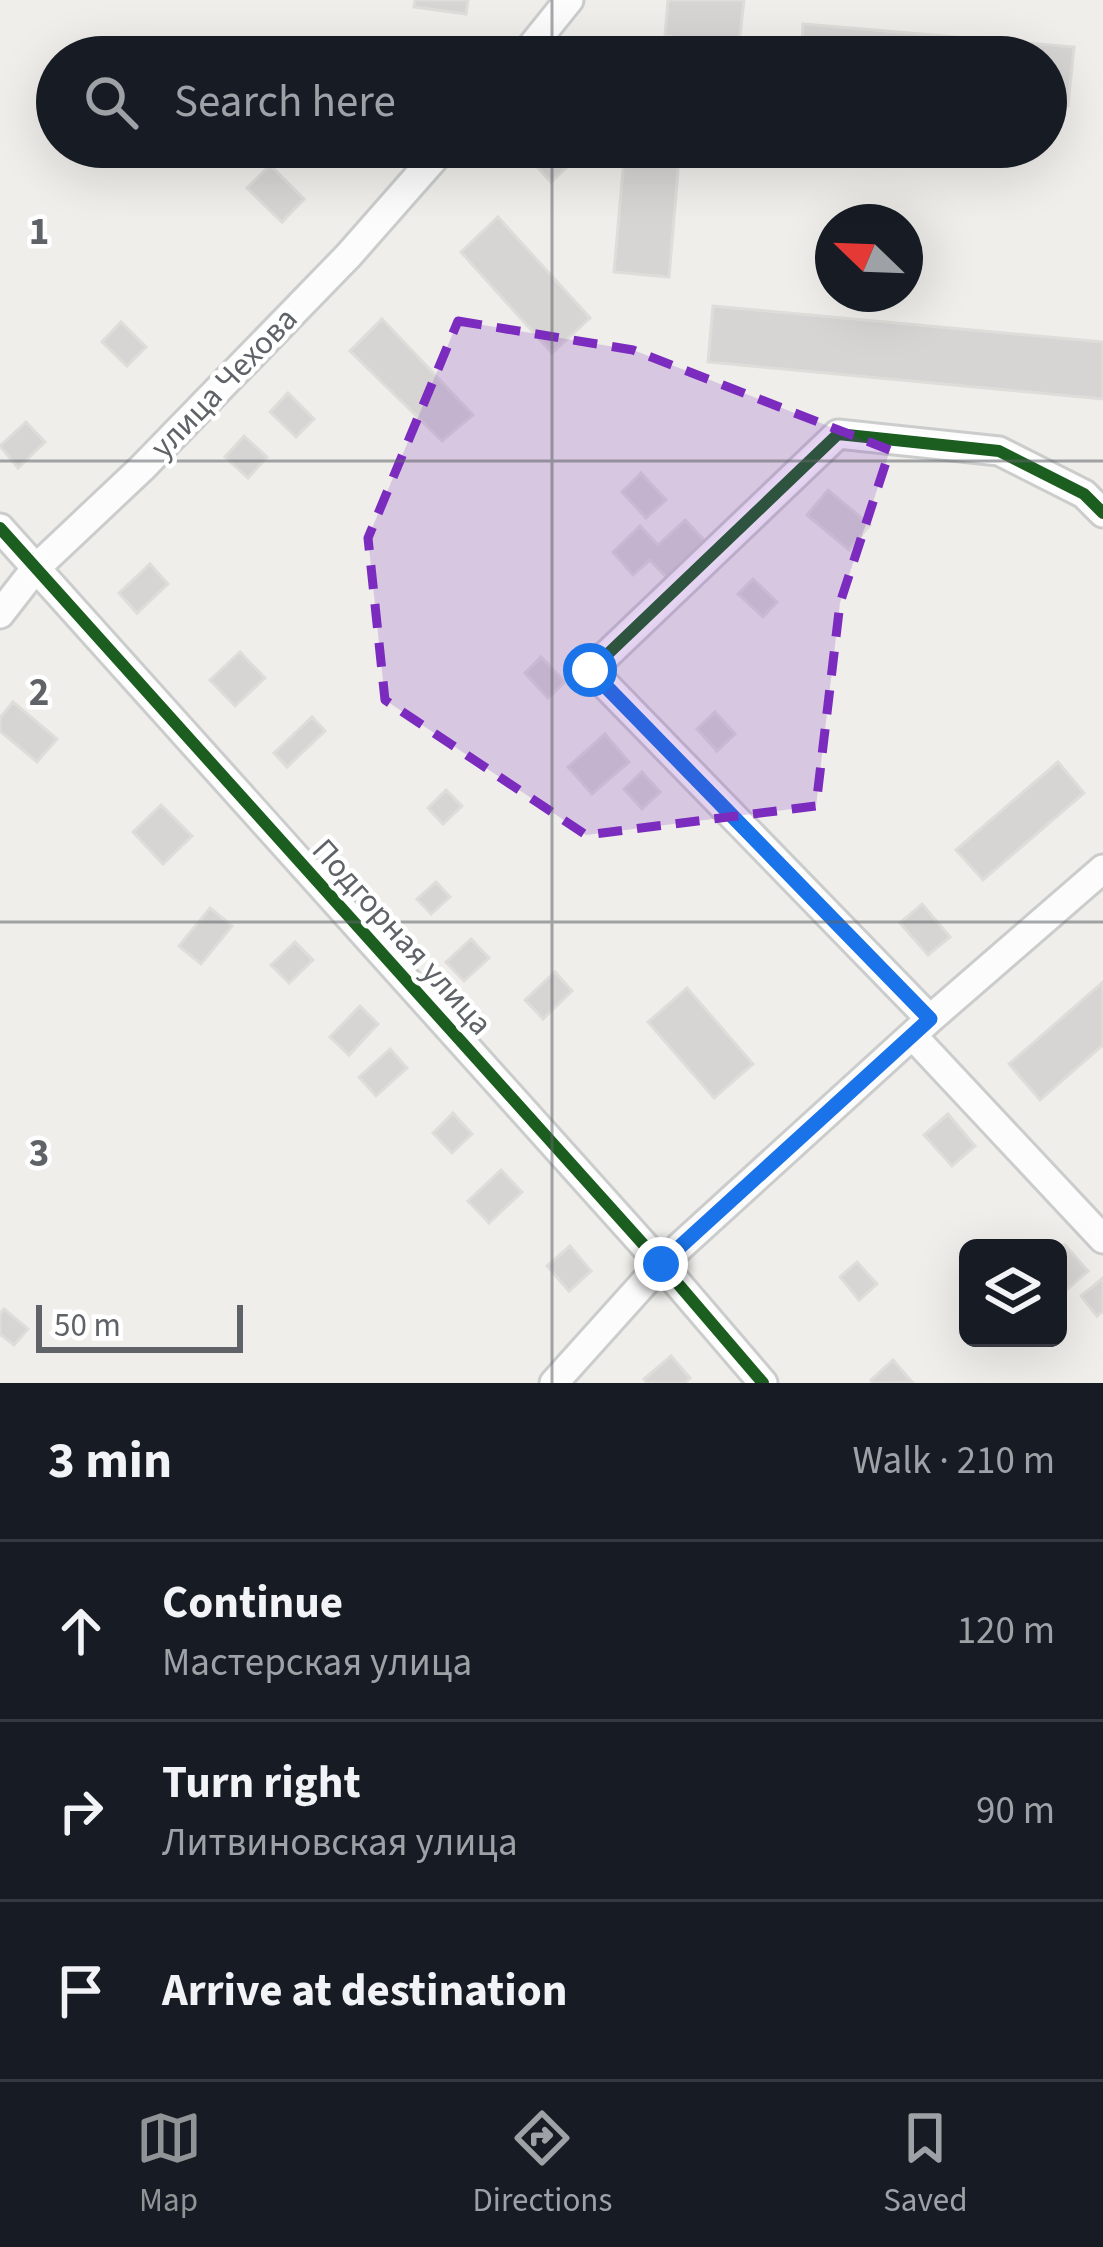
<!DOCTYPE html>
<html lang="en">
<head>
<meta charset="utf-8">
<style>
	:root { --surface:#171b24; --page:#242831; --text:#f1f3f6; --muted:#9ea1a6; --line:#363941; --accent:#919496 }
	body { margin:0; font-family:"Source Sans 3",sans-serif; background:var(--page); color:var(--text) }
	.controls { position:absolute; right:36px; bottom:36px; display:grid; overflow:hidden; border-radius:18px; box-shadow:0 12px 48px #0002 }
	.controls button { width:108px; height:108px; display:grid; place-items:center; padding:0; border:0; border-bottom:3px solid var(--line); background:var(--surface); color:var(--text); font:60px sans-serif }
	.compass { position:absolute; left:815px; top:204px; width:108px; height:108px; border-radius:50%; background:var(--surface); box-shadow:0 12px 48px #0002; rotate:293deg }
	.scale { position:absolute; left:36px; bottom:30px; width:207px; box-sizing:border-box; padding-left:12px; border:6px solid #5f6368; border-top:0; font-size:33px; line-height:42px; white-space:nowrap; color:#5f6368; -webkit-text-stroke:9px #fff; paint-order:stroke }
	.stop { position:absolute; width:36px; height:36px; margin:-27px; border:9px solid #1a73e8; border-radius:50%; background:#fff }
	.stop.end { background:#1a73e8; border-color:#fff; box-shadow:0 3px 12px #0008 }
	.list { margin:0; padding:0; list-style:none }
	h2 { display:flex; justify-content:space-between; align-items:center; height:156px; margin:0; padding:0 48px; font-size:51px }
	h2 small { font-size:39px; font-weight:400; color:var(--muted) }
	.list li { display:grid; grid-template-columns:78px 1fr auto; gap:36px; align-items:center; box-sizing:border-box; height:180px; padding:0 48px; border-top:3px solid var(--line) }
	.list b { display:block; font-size:45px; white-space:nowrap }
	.list p { margin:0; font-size:39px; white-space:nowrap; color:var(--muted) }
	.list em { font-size:39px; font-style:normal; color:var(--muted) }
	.icon { flex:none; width:66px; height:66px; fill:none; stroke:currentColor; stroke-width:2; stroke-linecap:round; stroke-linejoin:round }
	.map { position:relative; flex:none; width:1103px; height:1383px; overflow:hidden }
	.search { position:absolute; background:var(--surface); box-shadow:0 12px 48px #0002; left:36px; right:36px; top:36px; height:132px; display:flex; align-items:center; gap:30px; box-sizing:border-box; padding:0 42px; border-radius:66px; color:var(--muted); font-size:45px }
	.sheet { height:696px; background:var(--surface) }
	nav { display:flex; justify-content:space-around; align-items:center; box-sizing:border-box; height:168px; border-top:3px solid var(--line); background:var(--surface); font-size:33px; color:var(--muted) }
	nav a { display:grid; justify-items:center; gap:6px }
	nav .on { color:var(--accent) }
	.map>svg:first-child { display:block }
	.building { fill:#d6d5d3; stroke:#deddd9; stroke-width:3 }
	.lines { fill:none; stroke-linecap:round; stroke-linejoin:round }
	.street-casing { stroke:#cbcccc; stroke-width:33 }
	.street { stroke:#fdfcfc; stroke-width:27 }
	.cycleway-casing { stroke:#fff; stroke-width:20 }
	.cycleway { stroke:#1b5e20; stroke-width:12 }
	.route { stroke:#1a73e8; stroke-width:15 }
	.marked { fill:#7b2cbf; fill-opacity:0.2; stroke:#7b2cbf; stroke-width:9; stroke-dasharray:24 15; stroke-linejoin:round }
	.grid { fill:none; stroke:#5f6368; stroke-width:3; stroke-opacity:0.55 }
	.labels { text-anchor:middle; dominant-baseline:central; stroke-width:9; stroke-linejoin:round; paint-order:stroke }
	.street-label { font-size:33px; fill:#5f6368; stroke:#fff }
	.grid-label { font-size:39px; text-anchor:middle; font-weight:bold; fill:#5f6368; stroke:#fff; stroke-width:9; stroke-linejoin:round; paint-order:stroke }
</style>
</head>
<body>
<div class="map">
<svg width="1103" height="1383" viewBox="0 0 1103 1383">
	<rect width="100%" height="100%" fill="#efeeea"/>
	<path class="building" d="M 415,0 L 468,0 L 466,14 L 414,7 Z
		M 668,0 L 744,0 L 739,44 L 665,36 Z
		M 803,24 L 1074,47 L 1068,106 L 1046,104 L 1046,57 L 801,57 Z
		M 538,147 L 572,147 L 580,155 L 551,182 L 528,157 Z
		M 625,147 L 680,147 L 669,277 L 614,272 Z
		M 270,165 L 304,199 L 282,222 L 247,188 Z
		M 498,217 L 590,318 L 552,353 L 461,252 Z
		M 713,306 L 1103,342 L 1103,399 L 708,362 Z
		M 382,319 L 473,415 L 442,441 L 350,351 Z
		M 121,322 L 146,347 L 127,366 L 102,342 Z
		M 288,393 L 314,419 L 296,437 L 270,412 Z
		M 26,422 L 45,442 L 18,468 L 0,446 Z
		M 244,436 L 267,457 L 248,478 L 225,457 Z
		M 641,473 L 666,500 L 646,518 L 622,492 Z
		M 828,490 L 870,525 L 849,550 L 807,515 Z
		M 685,520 L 708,544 L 669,580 L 650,560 L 633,575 L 613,552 L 640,526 L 658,545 Z
		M 150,564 L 168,584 L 137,613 L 119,593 Z
		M 753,579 L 777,602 L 763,617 L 738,594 Z
		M 240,652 L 265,678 L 235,706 L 210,680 Z
		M 541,657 L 565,682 L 548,698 L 525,673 Z
		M 13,702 L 57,739 L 37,762 L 0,731 L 0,718 Z
		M 715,712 L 735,734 L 717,751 L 697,729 Z
		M 312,717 L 325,731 L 287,767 L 274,753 Z
		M 605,734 L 629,762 L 592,794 L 568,767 Z
		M 1058,762 L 1084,793 L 983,880 L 956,850 Z
		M 642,772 L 660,792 L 642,809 L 624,789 Z
		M 446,790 L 462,806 L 443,824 L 428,808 Z
		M 161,805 L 192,836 L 163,864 L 133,832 Z
		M 436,882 L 450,897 L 431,914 L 417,899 Z
		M 922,904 L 950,937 L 928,955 L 900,923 Z
		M 210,908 L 232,926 L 201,964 L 179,946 Z
		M 471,939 L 489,958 L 464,981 L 446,962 Z
		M 295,942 L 313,960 L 289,983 L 271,965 Z
		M 555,972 L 572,991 L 543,1019 L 525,1000 Z
		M 1103,982 L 1103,1045 L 1040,1100 L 1009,1064 Z
		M 687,988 L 753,1064 L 714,1098 L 648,1022 Z
		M 360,1006 L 378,1024 L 349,1055 L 330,1037 Z
		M 390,1049 L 407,1068 L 376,1096 L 359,1077 Z
		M 453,1113 L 472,1134 L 452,1153 L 433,1133 Z
		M 948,1114 L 975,1146 L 952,1166 L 924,1135 Z
		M 501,1170 L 522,1192 L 489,1223 L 468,1201 Z
		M 1065,1245 L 1088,1271 L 1062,1294 L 1058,1290 L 1058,1252 Z
		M 570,1246 L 591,1271 L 569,1291 L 547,1266 Z
		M 857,1262 L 877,1284 L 859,1300 L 840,1277 Z
		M 1103,1278 L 1103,1311 L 1097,1316 L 1081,1296 Z
		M 4,1309 L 28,1329 L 14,1345 L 0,1334 L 0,1314 Z
		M 671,1356 L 690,1378 L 685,1383 L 647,1383 L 644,1379 Z
		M 893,1360 L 912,1382 L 873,1383 L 871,1380 Z"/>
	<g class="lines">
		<defs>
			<path id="street" d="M 523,57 L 569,0
				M 0,528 L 661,1264 L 763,1383
				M 0,614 L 35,569 L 142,468 L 349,255 L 444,147
				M 930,1019 L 591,670 L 838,434 L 999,451 L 1084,494 L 1103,513
				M 913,1036 L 1103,1239
				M 554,1383 L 661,1264 L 930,1019 L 1103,869"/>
		</defs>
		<use href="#street" class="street-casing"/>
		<use href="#street" class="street"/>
		<defs>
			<path id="cycleway" d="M 0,528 L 661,1264 L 763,1383
				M 930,1019 L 591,670 L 838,434 L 999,451 L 1084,494 L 1103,513"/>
		</defs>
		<use href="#cycleway" class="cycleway-casing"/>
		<use href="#cycleway" class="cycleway"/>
	</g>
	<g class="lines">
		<path class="route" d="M 590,670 L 930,1019 L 661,1264"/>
	</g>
	<path class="marked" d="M 458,321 L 633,350 L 890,450 L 840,603 L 816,806 L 586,835 L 385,700 L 368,538 Z"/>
	<path class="grid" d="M 552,0 L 552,57M 552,147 L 552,1383M 0,461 L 1103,461M 0,922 L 1103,922"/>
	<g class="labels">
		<g class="street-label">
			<text transform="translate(224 383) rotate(-46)">улица Чехова</text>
			<text transform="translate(402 937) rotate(48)">Подгорная улица</text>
		</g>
	</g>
	<g class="grid-label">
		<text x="39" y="244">1</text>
		<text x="39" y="705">2</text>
		<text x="39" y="1166">3</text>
	</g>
</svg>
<div class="controls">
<button><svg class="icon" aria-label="layers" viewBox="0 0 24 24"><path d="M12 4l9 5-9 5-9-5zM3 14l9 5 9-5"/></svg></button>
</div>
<svg class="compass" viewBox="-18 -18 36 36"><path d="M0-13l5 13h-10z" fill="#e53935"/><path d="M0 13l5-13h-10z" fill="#9ea1a6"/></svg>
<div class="scale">50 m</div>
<div class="stop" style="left:590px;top:670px"></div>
<div class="stop end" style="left:661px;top:1264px"></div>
<div class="search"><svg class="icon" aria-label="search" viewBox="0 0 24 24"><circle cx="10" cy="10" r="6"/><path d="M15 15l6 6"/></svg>Search here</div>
</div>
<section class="sheet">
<h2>3 min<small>Walk · 210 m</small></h2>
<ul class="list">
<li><svg class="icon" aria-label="ahead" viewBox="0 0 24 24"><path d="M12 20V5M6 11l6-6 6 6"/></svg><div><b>Continue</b><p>Мастерская улица</p></div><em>120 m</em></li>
<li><svg class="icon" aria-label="right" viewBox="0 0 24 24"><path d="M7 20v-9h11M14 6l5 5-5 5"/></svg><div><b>Turn right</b><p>Литвиновская улица</p></div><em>90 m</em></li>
<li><svg class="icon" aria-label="arrive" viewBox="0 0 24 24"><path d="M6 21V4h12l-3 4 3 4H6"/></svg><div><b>Arrive at destination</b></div></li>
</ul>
</section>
<nav>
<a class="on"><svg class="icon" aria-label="map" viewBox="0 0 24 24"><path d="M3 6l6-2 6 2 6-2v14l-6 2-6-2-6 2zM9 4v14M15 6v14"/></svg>Map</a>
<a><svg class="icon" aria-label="directions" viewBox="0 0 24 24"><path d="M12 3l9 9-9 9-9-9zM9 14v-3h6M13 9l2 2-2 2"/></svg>Directions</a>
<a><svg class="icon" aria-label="saved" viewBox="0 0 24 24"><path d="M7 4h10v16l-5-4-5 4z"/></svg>Saved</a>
</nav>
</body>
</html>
